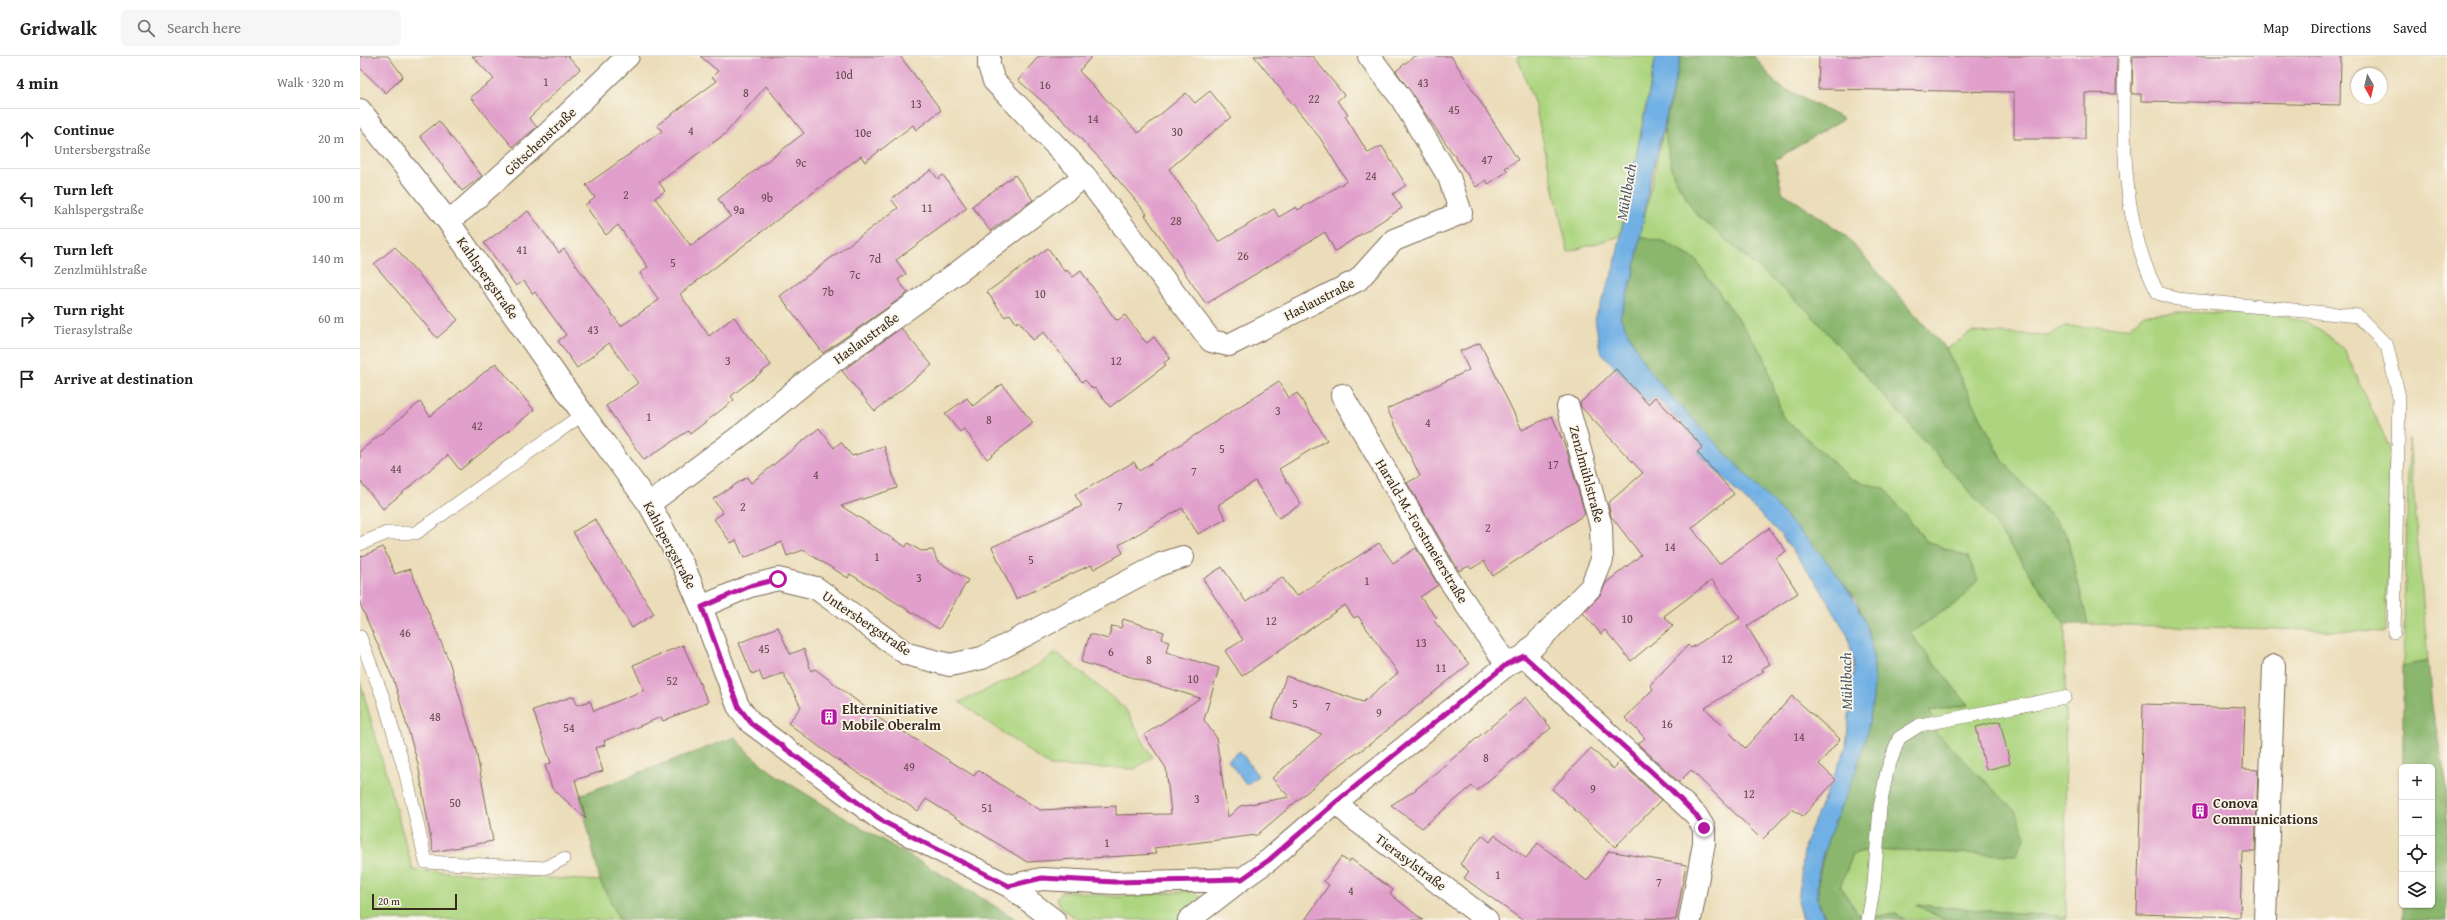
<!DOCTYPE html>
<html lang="en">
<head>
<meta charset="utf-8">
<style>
	:root { --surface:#fff; --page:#f6f6f6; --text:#202124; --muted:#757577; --line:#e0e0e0 }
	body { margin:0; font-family:"Gentium Book Plus",serif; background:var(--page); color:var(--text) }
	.controls { position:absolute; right:12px; bottom:12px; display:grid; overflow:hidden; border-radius:6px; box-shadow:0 1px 3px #0004 }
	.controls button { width:36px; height:36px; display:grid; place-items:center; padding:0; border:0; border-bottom:1px solid var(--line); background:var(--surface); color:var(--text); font:20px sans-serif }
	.compass { position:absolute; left:1991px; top:12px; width:36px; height:36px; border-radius:50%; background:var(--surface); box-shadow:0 1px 3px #0004; rotate:172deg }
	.scale { position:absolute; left:12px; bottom:10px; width:85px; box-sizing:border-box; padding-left:4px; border:2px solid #3b2a1e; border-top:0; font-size:11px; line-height:14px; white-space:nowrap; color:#3b2a1e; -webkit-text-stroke:3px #fbf7ec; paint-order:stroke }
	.stop { position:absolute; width:12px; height:12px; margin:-9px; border:3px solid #b5179e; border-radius:50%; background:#fff }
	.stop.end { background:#b5179e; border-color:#fff; box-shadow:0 1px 4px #0008 }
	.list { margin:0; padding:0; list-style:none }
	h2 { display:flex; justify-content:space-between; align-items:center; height:52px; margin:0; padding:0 16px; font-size:17px }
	h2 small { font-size:13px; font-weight:400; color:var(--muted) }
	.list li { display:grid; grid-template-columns:26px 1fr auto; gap:12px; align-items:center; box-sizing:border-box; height:60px; padding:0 16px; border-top:1px solid var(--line) }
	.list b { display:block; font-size:15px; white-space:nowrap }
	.list p { margin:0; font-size:13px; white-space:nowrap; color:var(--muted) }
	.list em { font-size:13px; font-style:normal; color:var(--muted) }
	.icon { flex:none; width:22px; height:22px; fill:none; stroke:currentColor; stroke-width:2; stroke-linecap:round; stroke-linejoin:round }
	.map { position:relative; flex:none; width:2087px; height:864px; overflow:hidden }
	header { display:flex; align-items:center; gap:24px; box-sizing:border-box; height:56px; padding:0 20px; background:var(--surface); border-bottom:1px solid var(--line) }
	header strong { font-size:19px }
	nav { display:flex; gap:22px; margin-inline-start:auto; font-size:14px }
	.search { width:280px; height:36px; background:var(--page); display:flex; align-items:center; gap:10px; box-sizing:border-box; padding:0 14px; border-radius:6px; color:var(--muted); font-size:15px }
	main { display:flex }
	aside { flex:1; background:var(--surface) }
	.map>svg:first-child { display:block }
	.green { fill:#add580; stroke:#74804f }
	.forest { fill:#8ab66e; stroke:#627046 }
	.water { fill:#71b0e4; stroke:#566d81 }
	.building { fill:#e1a0cc; fill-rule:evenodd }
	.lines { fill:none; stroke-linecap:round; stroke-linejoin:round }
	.service-casing { stroke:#796954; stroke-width:14 }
	.minor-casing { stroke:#796954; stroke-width:24 }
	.service { stroke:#fff; stroke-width:13 }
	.minor { stroke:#fff; stroke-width:22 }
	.route { stroke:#b5179e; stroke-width:5 }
	.labels { text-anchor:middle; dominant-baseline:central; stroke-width:3.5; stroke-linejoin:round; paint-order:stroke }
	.number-label { font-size:12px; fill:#64484a }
	.street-label { font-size:14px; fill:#3b2a1e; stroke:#fbf7ec }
	.poi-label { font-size:14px; font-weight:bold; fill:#3b2a1e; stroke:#fbf7ec; text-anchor:start }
	.water-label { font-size:15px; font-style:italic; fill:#4e5963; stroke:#fbf7ec }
</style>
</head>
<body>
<header>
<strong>Gridwalk</strong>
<div class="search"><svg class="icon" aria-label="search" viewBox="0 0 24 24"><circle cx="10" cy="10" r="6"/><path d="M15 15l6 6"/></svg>Search here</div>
<nav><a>Map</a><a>Directions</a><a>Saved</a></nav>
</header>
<main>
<aside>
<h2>4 min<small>Walk · 320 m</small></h2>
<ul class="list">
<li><svg class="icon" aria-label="ahead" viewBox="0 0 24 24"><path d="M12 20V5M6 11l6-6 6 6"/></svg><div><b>Continue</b><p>Untersbergstraße</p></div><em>20 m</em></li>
<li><svg class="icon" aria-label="left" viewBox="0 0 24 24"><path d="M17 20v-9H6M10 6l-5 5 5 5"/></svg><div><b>Turn left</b><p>Kahlspergstraße</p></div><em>100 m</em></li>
<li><svg class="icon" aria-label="left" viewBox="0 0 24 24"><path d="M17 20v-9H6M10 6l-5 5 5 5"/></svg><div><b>Turn left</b><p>Zenzlmühlstraße</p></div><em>140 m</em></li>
<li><svg class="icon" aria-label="right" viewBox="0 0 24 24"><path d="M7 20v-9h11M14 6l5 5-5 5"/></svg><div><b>Turn right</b><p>Tierasylstraße</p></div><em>60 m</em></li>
<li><svg class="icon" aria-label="arrive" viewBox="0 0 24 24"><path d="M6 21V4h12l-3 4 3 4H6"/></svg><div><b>Arrive at destination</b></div></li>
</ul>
</aside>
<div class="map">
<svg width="2087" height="864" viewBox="0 0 2087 864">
	<rect width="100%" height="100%" fill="#fbf7ec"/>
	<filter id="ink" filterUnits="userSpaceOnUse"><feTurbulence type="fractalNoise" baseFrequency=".025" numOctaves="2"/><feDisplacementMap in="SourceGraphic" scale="8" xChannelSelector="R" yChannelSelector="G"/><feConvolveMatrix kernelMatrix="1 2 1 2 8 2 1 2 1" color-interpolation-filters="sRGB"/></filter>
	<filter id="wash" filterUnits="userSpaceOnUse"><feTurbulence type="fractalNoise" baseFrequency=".012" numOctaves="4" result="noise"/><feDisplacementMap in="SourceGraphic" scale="16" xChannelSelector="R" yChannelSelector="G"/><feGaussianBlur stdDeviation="0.9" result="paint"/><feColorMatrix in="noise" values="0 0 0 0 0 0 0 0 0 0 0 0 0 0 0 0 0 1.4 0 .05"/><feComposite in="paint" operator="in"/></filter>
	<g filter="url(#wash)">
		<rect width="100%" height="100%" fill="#ebddb9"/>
		<path class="green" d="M 1157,0 L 1296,0 L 1260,180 L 1208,196 L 1175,49 Z
			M 1304,73 L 1313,119 L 1335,157 L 1447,254 L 1621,448 L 1705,568 L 1706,861 L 1557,849 L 1585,864 L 1545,864 L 1536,857 L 1502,863 L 1480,831 L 1493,798 L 1508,794 L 1656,799 L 1655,755 L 1576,676 L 1570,655 L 1608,649 L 1550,577 L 1599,545 L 1608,501 L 1566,485 L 1525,433 L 1491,423 L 1422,360 L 1404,300 L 1336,204 L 1305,186 L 1280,180 Z
			M 1818,256 L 1915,258 L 1946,266 L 1969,280 L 1985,295 L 2031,395 L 2026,576 L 1728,568 L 1706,477 L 1643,405 L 1586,293 L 1612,276 L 1688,279 L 1705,270 L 1769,272 L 1785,258 Z
			M 2049,383 L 2068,605 L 2043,610 Z
			M 697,597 L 765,652 L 792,701 L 775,713 L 690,710 L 599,646 L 666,616 Z
			M 0,625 L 53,814 L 240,825 L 260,864 L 0,864 Z
			M 709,835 L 757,841 L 832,835 L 840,840 L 840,847 L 818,864 L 719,864 L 705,855 L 696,844 L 700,837 Z"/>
		<path class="forest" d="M 1321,0 L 1394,0 L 1416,28 L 1483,63 L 1415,104 L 1422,136 L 1484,178 L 1586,293 L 1643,405 L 1706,477 L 1728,568 L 1705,568 L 1621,448 L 1447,254 L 1335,157 L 1313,119 L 1304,73 Z
			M 1280,180 L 1305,186 L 1336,204 L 1404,300 L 1422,360 L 1491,423 L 1525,433 L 1566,485 L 1608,501 L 1618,524 L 1599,545 L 1550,577 L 1608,649 L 1570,655 L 1576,676 L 1655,755 L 1666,780 L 1656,799 L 1508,794 L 1493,798 L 1480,831 L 1502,863 L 1536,857 L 1545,864 L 1466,864 L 1458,844 L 1458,822 L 1469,779 L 1490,730 L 1509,578 L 1497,545 L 1448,484 L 1306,335 L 1285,309 L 1260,261 L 1274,217 Z
			M 2068,605 L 2072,651 L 2087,730 L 2087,864 L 2043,864 L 2043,849 L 2072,849 L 2072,711 L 2043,711 L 2043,610 Z
			M 375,681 C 396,710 432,729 461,747 C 526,788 593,823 657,864 L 260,864 L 240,825 L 220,739 Z
			M 1556,849 L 1706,861 L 1706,864 L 1585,864 Z"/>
		<path class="water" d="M 1296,0 L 1321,0 L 1290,126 L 1274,217 L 1260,261 L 1285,309 L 1306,335 C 1341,372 1376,408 1411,445 C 1445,481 1496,530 1509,578 C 1522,628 1508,685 1489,732 C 1477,762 1452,811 1458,844 C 1459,851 1463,858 1466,864 L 1443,864 L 1438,845 L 1445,787 L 1486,691 L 1494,608 L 1488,580 L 1455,524 L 1420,478 L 1337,396 L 1343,390 L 1296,341 L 1288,347 L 1240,295 L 1235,262 L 1254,213 Z
			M 880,695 L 898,720 L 886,729 L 868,704 Z"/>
		<g id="blocks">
			<path class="building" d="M 0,0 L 28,0 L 43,20 L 26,37 L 0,12 Z
				M 112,0 L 208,0 L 220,13 L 169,62 L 177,71 L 153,91 L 110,41 L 134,23 Z
				M 340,0 L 540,0 L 581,54 L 556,74 L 553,69 L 505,106 L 501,100 L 320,238 L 349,280 L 374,261 L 411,309 L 371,340 L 374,344 L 330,378 L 328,375 L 284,404 L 246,350 L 278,327 L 249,287 L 217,312 L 198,285 L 206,279 L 175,236 L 173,238 L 164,225 L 156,230 L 124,187 L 168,155 L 199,197 L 204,193 L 261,270 L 299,244 L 280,217 L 288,211 L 258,169 L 246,179 L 225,149 L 235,142 L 226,129 L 302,75 L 297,69 L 357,25 L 352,21 L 358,15 ZM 406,30 L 444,77 L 358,143 L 371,160 L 331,190 L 295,142 L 305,135 L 299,126 L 365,78 Z
				M 679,0 L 732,0 L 719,15 L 778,77 L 826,37 L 835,47 L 850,35 L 871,61 L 809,113 L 859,186 L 914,153 L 919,161 L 936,151 L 938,154 L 987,125 L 960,82 L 894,0 L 952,0 L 984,39 L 977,45 L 988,58 L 985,60 L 1008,97 L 1022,90 L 1033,108 L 1046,129 L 1033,138 L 1042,152 L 975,195 L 965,176 L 846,248 L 785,159 L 787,158 L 743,106 L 700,61 L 658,24 Z
				M 1054,0 L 1091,0 L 1158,104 L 1145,112 L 1148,115 L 1128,128 L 1126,124 L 1116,131 L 1036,15 Z
				M 1459,0 L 1757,0 L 1756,38 L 1725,37 L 1725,83 L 1654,83 L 1654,36 L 1458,33 Z
				M 1773,0 L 1981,0 L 1980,49 L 1781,45 L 1781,38 L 1772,38 Z
				M 79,65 L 122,120 L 102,135 L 60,80 Z
				M 571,114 L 578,123 L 583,119 L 607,152 L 536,204 L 546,218 L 538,224 L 548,237 L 463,297 L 420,240 L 538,152 L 531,143 Z
				M 655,119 L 673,144 L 630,175 L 612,150 Z
				M 35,191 L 98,264 L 77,282 L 14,208 Z
				M 688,192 L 705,216 L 707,214 L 713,221 L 721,215 L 755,263 L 758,264 L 765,259 L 782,282 L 787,287 L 794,281 L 810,302 L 804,307 L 806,309 L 750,351 L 735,332 L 733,333 L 725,324 L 722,326 L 684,276 L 673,284 L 659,265 L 656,267 L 650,258 L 645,261 L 627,236 Z
				M 541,272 L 572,309 L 515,355 L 482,315 Z
				M 1120,287 L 1162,374 L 1192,360 L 1207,395 L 1225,458 L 1133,520 L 1124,505 L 1111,513 L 1109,510 L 1099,515 L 1047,427 L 1060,420 L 1027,353 L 1109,314 L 1100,295 Z
				M 136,307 L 174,354 L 100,414 L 88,399 L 23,453 L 0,425 L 0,395 L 60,346 L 70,360 Z
				M 1256,313 L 1288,348 L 1295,341 L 1343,391 L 1337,396 L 1374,438 L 1332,472 L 1359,508 L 1409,472 L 1426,495 L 1416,502 L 1438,537 L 1387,570 L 1410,608 L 1401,613 L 1404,615 L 1345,652 L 1385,692 L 1432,640 L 1480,683 L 1459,708 L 1476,724 L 1443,760 L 1432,753 L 1402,784 L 1331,714 L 1319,726 L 1278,688 L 1285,682 L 1265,662 L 1293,633 L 1290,629 L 1328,589 L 1331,592 L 1380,562 L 1352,524 L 1304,560 L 1313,570 L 1271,605 L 1245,574 L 1241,578 L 1223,557 L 1240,539 L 1246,527 L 1281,499 L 1251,460 L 1248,447 L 1283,417 L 1221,351 L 1220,347 Z
				M 919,325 L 929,342 L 937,337 L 967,384 L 919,413 L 941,448 L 919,462 L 895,425 L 858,449 L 866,463 L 838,478 L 822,452 L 759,489 L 763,497 L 734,513 L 731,509 L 656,543 L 632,491 L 722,450 L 715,439 L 774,406 L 779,415 Z
				M 642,328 L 673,367 L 627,403 L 604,373 L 600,376 L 585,358 L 607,342 L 613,350 Z
				M 459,372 L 474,392 L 481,386 L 492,400 L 524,390 L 537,432 L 481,450 L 546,491 L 548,487 L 561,495 L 573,494 L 577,505 L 608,524 L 579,573 L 490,518 L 488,522 L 443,494 L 427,500 L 422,486 L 384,502 L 376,484 L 371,487 L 354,463 L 363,457 L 353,443 L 387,421 L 391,427 Z
				M 235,463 L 294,558 L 272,572 L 213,476 Z
				M 1019,487 L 1033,507 L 1056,492 L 1078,529 L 1060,541 L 1077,562 L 1074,565 L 1109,608 L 1010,688 L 974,713 L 897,779 L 794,792 L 796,798 L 667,806 L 566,743 L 558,755 L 473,701 L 428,667 L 441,651 L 423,617 L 403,625 L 399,615 L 392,618 L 379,587 L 418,571 L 430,598 L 444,593 L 451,615 L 455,613 L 535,674 L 536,671 L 614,720 L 618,714 L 680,754 L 756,750 L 756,759 L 811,758 L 806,712 L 784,679 L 840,642 L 721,606 L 730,578 L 748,583 L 752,570 L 761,572 L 763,563 L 804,576 L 802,583 L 809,585 L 806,596 L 859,612 L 844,664 L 856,681 L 868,761 L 880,750 L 929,741 L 912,722 L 962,678 L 912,662 L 926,620 L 1003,646 L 1038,617 L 998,560 L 994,562 L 985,549 L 882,620 L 865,595 L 883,584 L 843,523 L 862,511 L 886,546 L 922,521 L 936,540 Z
				M 23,491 L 35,518 L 50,513 L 89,605 L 116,694 L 133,785 L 73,796 L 58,708 L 34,625 L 0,548 L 0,501 Z
				M 323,589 L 348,646 L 303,665 L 301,661 L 244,685 L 245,689 L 235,692 L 243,715 L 215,724 L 226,763 L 192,732 L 185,709 L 191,707 L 173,654 L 214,640 L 217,649 L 230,645 L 234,655 L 284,634 L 273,609 Z
				M 1166,641 L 1191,672 L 1116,735 L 1112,730 L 1062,772 L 1031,749 L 1054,735 Z
				M 1783,648 L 1885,651 L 1883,713 L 1898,714 L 1895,796 L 1882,796 L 1880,861 L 1777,858 Z
				M 1640,665 L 1650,708 L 1626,714 L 1616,671 Z
				M 1231,692 L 1253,713 L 1260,706 L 1301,744 L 1255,791 L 1192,733 Z
				M 1122,779 L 1130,786 L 1135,779 L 1166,802 L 1178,787 L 1227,825 L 1249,795 L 1326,809 L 1316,864 L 1286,862 L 1284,864 L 1162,864 L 1104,822 L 1109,815 L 1100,808 Z
				M 981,801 L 989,806 L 991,803 L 1033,834 L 1030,838 L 1063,864 L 945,864 L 969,829 L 964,825 Z"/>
		</g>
	</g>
	<g filter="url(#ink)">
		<use href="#blocks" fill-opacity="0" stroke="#796954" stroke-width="1"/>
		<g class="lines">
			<defs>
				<path id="service" d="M 1765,0 C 1763,78 1760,166 1798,237 L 1817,243 L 1998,260 L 2027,290 L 2039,341 L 2034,576
					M 0,488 L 27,477 L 56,477 L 223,358
					M 0,581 L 24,644 L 46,719 L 66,806 L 185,812 L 203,803
					M 1508,864 L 1514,829 L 1520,751 L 1527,715 L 1539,682 L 1560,669 L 1705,641"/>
				<path id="minor" d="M 629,0 L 629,10 L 634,25 L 725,120 L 851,285 L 869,289 L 998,224 L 1034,184 L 1101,157 L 1089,121 L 1041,42 L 1009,0
					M 0,54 L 88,165 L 223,358 L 289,448 L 324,511 L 341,551 L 378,650 L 391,667 L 524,766 L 649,830 L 694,864
					M 88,165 L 104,153 L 180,85 L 268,0
					M 982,339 L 1088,522 L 1147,609
					M 289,448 L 384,377 L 453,320 L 597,217 L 725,120
					M 341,551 L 390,530 L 418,523 L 456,532 L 547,598 L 590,609 L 622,602 L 801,508 L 823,501
					M 1164,600 L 1336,759 L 1344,772 L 1344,787 L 1330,864
					M 976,746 L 992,761 L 1127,864
					M 649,830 L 682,823 L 755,827 L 882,823 L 909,804 L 976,746 L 1147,609 L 1164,600 L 1231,531 L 1242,504 L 1241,470 L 1208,351
					M 829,864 L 882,823
					M 1905,864 L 1914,610"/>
			</defs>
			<use href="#service" class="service-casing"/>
			<use href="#minor" class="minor-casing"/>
			<use href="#service" class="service"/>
			<use href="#minor" class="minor"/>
		</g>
	</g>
	<g class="lines" filter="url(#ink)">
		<path class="route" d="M 418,523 L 390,530 L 342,551 L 378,650 L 391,667 L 524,766 L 649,830 L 682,822 L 755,826 L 882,823 L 909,804 L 976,746 L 1147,608 L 1164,600 L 1304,727 L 1336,759 L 1344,772"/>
	</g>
	<defs>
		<symbol id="building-square" viewBox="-11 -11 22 22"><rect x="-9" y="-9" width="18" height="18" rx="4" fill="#b5179e" stroke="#fbf7ec"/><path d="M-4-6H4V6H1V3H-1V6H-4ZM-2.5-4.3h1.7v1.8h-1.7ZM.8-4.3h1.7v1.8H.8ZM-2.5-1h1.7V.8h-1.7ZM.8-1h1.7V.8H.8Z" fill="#fff"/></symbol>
	</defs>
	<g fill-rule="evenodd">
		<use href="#building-square" x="459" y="651" width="20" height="20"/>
		<use href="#building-square" x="1830" y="745" width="20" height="20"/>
	</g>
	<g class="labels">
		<g class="number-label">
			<text x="484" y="18">10d</text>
			<text x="186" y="25">1</text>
			<text x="1063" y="26">43</text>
			<text x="685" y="28">16</text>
			<text x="386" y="36">8</text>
			<text x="954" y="42">22</text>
			<text x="556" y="47">13</text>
			<text x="1094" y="53">45</text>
			<text x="733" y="62">14</text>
			<text x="331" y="74">4</text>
			<text x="817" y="75">30</text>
			<text x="503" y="76">10e</text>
			<text x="1127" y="103">47</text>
			<text x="441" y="106">9c</text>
			<text x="1011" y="119">24</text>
			<text x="266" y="138">2</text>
			<text x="407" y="141">9b</text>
			<text x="567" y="151">11</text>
			<text x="379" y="153">9a</text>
			<text x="816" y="164">28</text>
			<text x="162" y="193">41</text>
			<text x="883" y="199">26</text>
			<text x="515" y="202">7d</text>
			<text x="313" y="206">5</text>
			<text x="495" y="218">7c</text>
			<text x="468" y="235">7b</text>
			<text x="680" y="237">10</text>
			<text x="233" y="273">43</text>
			<text x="368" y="304">3</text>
			<text x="756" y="304">12</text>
			<text x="918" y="354">3</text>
			<text x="289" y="360">1</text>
			<text x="629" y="363">8</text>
			<text x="1068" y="366">4</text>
			<text x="117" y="369">42</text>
			<text x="862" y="392">5</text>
			<text x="1193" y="408">17</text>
			<text x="36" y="412">44</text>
			<text x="834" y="415">7</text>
			<text x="456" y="418">4</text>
			<text x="383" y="450">2</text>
			<text x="760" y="450">7</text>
			<text x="1128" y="471">2</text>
			<text x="1310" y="490">14</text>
			<text x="517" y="500">1</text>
			<text x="671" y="503">5</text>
			<text x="559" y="521">3</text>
			<text x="1007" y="524">1</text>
			<text x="1267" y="562">10</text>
			<text x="911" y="564">12</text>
			<text x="45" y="576">46</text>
			<text x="1061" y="586">13</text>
			<text x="404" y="592">45</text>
			<text x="751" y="595">6</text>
			<text x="1367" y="602">12</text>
			<text x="789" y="603">8</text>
			<text x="1081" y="611">11</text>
			<text x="833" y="622">10</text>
			<text x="312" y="624">52</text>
			<text x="935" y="647">5</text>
			<text x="968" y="650">7</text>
			<text x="1019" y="656">9</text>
			<text x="75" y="660">48</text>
			<text x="1307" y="667">16</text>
			<text x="209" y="671">54</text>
			<text x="1439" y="680">14</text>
			<text x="1126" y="701">8</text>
			<text x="549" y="710">49</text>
			<text x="1233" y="732">9</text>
			<text x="1389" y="737">12</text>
			<text x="837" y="742">3</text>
			<text x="95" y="746">50</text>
			<text x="627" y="751">51</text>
			<text x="747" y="786">1</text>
			<text x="1138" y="818">1</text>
			<text x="1299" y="826">7</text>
			<text x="991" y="834">4</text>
		</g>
		<g class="street-label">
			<text transform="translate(180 85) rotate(-43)">Götschenstraße</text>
			<text transform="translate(128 222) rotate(55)">Kahlspergstraße</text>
			<text transform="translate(959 243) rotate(-27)">Haslaustraße</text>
			<text transform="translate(506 282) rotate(-36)">Haslaustraße</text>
			<text transform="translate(1227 418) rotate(75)">Zenzlmühlstraße</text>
			<text transform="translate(1062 475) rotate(59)">Harald-M.-Forstmeierstraße</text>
			<text transform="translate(310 489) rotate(62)">Kahlspergstraße</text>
			<text transform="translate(507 567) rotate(34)">Untersbergstraße</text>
			<text transform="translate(1051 806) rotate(37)">Tierasylstraße</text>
		</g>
		<g class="poi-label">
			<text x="482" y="653">Elterninitiative<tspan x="482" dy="16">Mobile Oberalm</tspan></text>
			<text x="1853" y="747">Conova<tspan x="1853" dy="16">Communications</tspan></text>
		</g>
		<g class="water-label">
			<text transform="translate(1266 136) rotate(-80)">Mühlbach</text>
			<text transform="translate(1486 625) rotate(-91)">Mühlbach</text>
		</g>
	</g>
</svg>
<div class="controls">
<button>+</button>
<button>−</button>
<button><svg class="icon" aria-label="locate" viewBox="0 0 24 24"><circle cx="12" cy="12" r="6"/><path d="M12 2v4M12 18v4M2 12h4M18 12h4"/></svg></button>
<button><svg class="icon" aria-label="layers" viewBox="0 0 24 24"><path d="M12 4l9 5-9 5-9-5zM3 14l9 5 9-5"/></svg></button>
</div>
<svg class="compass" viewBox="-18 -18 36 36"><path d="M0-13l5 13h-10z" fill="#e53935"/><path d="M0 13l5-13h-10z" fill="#757577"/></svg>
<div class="scale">20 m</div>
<div class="stop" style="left:418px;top:523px"></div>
<div class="stop end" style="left:1344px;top:772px"></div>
</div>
</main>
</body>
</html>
